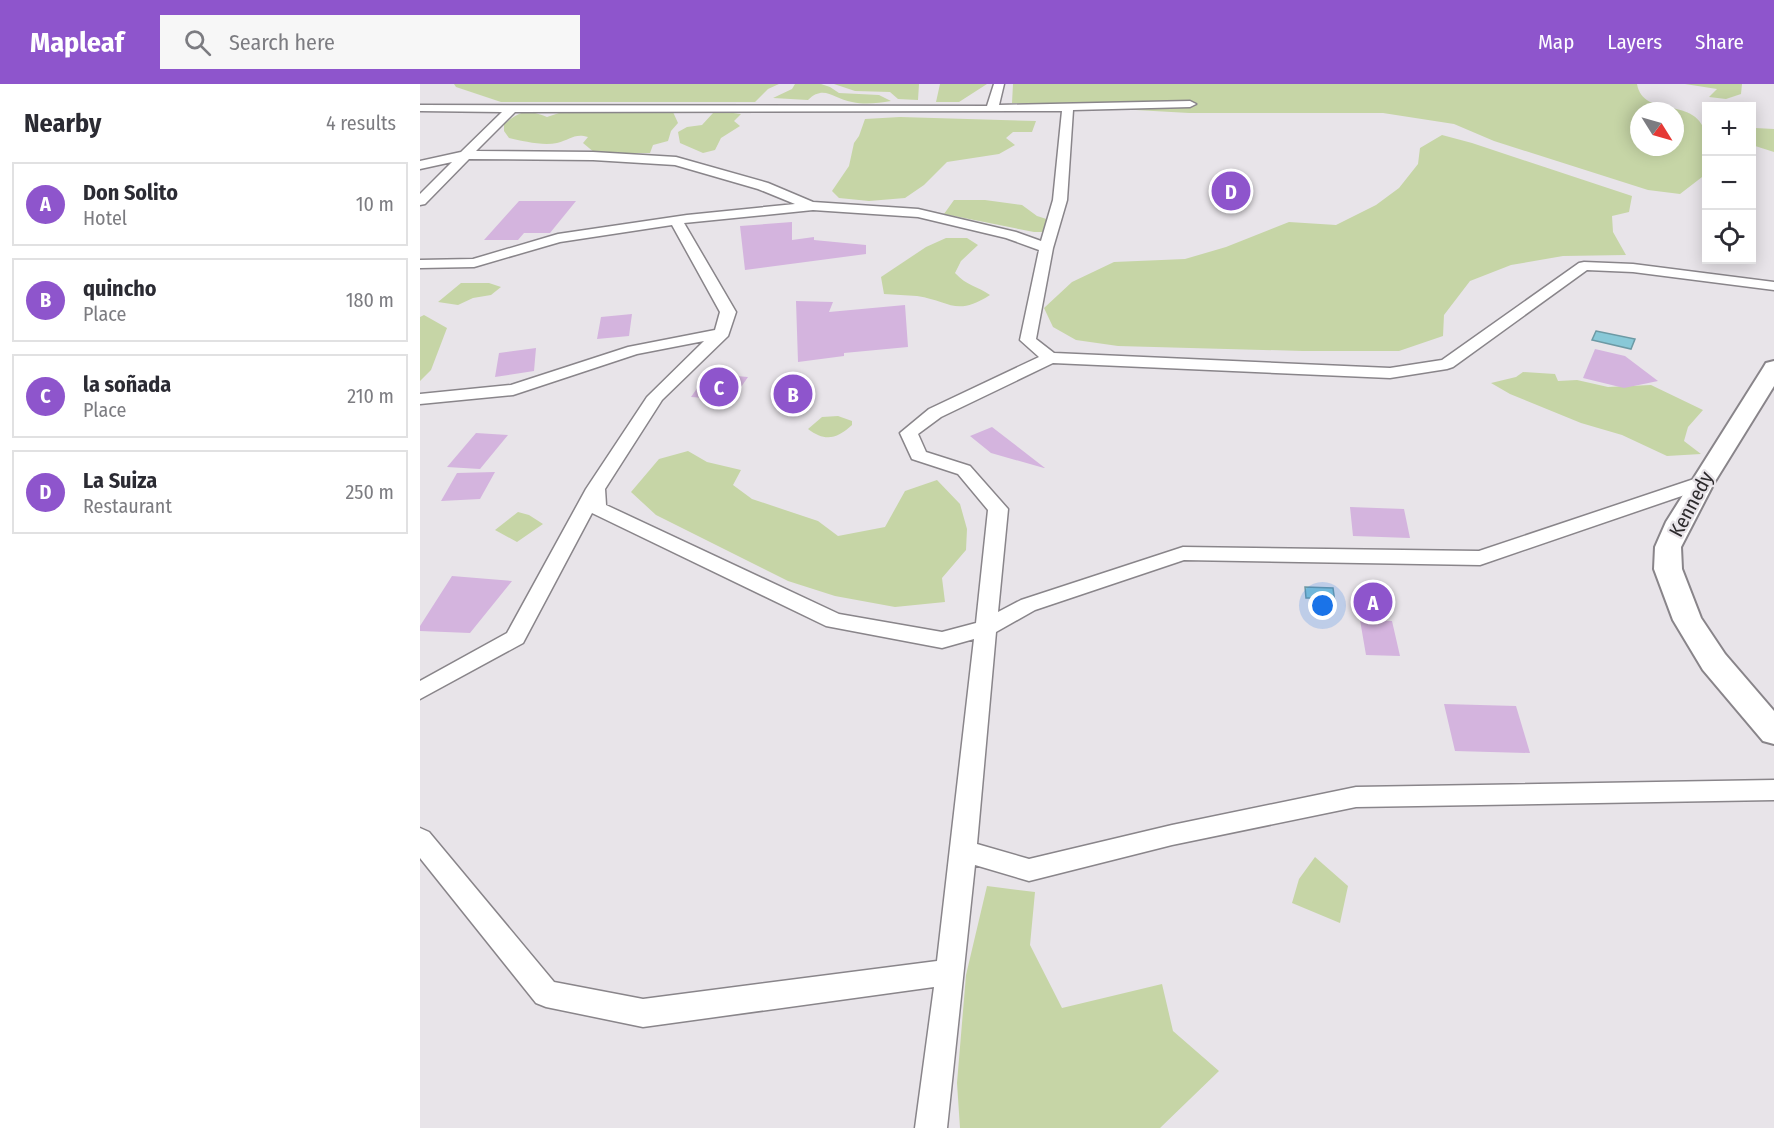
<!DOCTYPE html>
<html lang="en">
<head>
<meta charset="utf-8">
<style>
	:root { --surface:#fff; --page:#f7f7f7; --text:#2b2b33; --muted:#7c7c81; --line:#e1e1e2; --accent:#8e55cc }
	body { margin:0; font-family:"Fira Sans Condensed",sans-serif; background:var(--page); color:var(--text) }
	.controls { position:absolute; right:18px; top:18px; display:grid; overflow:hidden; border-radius:0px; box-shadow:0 3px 15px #0003 }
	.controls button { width:54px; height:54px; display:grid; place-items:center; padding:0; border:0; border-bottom:2px solid var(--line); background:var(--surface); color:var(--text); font:30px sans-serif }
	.compass { position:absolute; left:1210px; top:18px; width:54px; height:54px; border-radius:50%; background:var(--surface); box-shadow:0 3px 15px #0003; rotate:127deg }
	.you { position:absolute; left:903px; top:522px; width:21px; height:21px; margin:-15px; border:4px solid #fff; border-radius:50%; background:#1a73e8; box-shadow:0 0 0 9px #1a73e833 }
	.badge { display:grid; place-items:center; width:39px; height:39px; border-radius:50%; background:var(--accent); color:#fff; font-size:20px; font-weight:700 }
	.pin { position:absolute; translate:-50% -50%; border:3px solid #fff; box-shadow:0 2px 6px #0006 }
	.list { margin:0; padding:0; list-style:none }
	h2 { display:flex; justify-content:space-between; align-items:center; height:78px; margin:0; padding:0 24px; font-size:26px }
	h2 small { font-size:20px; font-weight:400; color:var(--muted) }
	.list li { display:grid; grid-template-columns:39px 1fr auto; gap:18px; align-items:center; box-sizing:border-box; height:84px; margin:0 12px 12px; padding:0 12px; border:2px solid var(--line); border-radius:0px }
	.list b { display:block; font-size:22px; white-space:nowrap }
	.list p { margin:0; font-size:20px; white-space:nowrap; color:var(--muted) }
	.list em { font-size:20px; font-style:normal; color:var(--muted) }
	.icon { flex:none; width:33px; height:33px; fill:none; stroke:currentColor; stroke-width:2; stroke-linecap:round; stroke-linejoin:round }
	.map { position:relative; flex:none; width:1354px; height:1044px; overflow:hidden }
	header { display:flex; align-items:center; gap:36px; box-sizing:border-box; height:84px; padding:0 30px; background:var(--accent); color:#fff }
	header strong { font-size:28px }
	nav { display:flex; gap:33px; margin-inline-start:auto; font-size:21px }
	.search { width:420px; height:54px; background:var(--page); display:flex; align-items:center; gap:15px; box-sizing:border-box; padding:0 21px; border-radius:0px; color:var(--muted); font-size:22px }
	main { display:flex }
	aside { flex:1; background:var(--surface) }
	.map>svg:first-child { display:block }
	.green { fill:#c6d5a6; fill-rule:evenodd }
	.water { fill:#88c8d7; stroke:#6c99a4; stroke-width:1.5 }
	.building { fill:#d4b4de }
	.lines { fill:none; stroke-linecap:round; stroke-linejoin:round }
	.street-casing { stroke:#89858a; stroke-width:3 }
	.secondary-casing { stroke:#89858a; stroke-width:4 }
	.street { fill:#fff; fill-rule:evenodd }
	.secondary { fill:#fff; fill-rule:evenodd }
	.labels { text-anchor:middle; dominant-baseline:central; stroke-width:4.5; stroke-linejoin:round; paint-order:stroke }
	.street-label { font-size:20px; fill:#2c2a2c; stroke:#e8e4e9 }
</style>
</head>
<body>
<header>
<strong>Mapleaf</strong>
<div class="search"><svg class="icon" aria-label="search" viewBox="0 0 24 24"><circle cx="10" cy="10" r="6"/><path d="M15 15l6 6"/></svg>Search here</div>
<nav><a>Map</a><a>Layers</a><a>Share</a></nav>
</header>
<main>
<aside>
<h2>Nearby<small>4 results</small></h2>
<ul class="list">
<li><span class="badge">A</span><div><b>Don Solito</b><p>Hotel</p></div><em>10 m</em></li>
<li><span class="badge">B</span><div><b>quincho</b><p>Place</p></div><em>180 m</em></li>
<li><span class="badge">C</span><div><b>la soñada</b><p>Place</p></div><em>210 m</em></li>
<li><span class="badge">D</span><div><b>La Suiza</b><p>Restaurant</p></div><em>250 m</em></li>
</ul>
</aside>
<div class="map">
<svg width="1354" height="1044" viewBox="0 0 1354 1044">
	<rect width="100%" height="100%" fill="#e8e4e9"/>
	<path class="green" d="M 34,0 L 359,0 L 348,5 L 335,18 L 81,18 L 36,3 Z
		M 375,0 L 401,0 L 410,3 L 419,9 L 459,11 L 471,17 C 458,19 446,21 432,18 C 414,15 404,0 388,16 L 353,14 L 372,5 Z
		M 414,0 L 499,0 L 498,16 L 478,15 L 470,8 L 435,7 Z
		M 520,0 L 567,0 L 539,18 L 516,18 Z
		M 593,0 L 1217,0 C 1223,36 1278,10 1286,52 C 1289,64 1286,78 1286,90 L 1260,110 L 1228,106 L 1074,57 L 1034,40 L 963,29 L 769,29 L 592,19 ZM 1219,27 L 1255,27 L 1255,63 L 1219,63 Z
		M 1265,0 L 1322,0 L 1321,10 L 1306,15 L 1289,13 L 1297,5 Z
		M 148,26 L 183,29 L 253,28 L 258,39 L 251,47 L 248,57 L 233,61 L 230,69 L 175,69 L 163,59 L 168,53 C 154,49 150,56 137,59 C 122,62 103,57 89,54 L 84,47 L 84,40 C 102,26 106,25 127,33 Z
		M 306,28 L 321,30 L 314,37 L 320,42 L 301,54 L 295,66 L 283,69 L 260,59 L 258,48 L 267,43 L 282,41 L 293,29 Z
		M 480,33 L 616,37 L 612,48 L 593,48 L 586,54 L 595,61 L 579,70 L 527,78 L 504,101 L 485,114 L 449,117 L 419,114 L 412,107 L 429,82 L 434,59 L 439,52 L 445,35 Z
		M 1335,44 L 1354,45 L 1354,68 L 1332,61 L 1332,51 Z
		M 1022,51 L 1052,59 L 1212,112 L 1209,128 L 1192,132 L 1193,148 L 1206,171 L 1143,172 L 1091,181 L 1050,197 L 1024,231 L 1023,252 L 979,267 L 883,267 L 698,262 L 656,256 L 633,243 L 624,224 L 652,198 L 694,178 L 765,175 L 806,163 L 869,138 L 916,141 L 956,121 L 979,104 L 998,80 L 1000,64 Z
		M 534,116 L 565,116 L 602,121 L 617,132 L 636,138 L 624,148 L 614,148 L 524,130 Z
		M 526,154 L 547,154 L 558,161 L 541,177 L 535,189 C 547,202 557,202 570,211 C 536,233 530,217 497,212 C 486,211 475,211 464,210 L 461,193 L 506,163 Z
		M 41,199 L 69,199 L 81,203 L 71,211 L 53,214 L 38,221 L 18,218 Z
		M 4,231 L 27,244 L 11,286 L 0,297 L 0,233 Z
		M 1103,288 L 1135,290 L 1138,297 L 1157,296 L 1188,303 L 1231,301 L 1283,326 L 1268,343 L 1264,357 L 1281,370 L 1247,372 L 1202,351 L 1161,339 L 1090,310 L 1071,299 L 1096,293 Z
		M 418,332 L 432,337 L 432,341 C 417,355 405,358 388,345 L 402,333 Z
		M 268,367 L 287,378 L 321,386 L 313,401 L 332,415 L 398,437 L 418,452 L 465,443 L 485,407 L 517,396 L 540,420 L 547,445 L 546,466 L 522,494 L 525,518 L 475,523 L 415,512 L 368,497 L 236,431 L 211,408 L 239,375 Z
		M 98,428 L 109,431 L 123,440 L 97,458 L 75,446 Z
		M 895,773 L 928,802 L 920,839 L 872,819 L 879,795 Z
		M 567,802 L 615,808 L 610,861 L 642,924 L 742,900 L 753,947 L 799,987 L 740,1044 L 540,1044 L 537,999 L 546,891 Z"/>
	<path class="water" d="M 1176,247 L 1215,255 L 1211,265 L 1172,256 Z
		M 885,503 L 913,504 L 915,519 L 910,519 L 909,514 L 886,514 Z"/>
	<path class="building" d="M 99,117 L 156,117 L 130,149 L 104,149 L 98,156 L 64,156 Z
		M 372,138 L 372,156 L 394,153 L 394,156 L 446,161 L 446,170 L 325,186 L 320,142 Z
		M 376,217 L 413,218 L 409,228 L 485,221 L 488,263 L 424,269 L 424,272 L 378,278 Z
		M 212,230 L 209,252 L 177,255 L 181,233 Z
		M 116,264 L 114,287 L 75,293 L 79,269 Z
		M 1175,265 L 1205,272 L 1238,297 L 1204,304 L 1163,294 Z
		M 287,290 L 304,291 L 328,293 L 312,316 L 271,313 Z
		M 572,343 L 625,384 L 624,384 L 571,369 L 550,352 Z
		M 56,349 L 88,351 L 60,385 L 27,383 Z
		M 75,388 L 60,415 L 21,417 L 37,389 Z
		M 930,423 L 984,425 L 990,454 L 933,452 Z
		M 32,492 L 92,497 L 50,549 L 0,547 L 0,542 Z
		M 940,536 L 972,537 L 980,572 L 946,571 Z
		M 1024,620 L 1096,622 L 1110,669 L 1035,667 Z"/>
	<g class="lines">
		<defs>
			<path id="street" d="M 574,0 L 584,0 L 579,21 L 770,17 L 776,20 L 770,23 L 653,26 L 647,116 L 633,164 L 616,255 L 634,269 L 970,284 L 1022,276 L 1159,179 L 1164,178 L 1213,180 L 1354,198 L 1354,206 L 1213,188 L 1167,186 L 1033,283 L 1027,285 L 970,294 L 633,279 L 521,333 L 498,350 L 506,368 L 550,382 L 588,425 L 578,528 L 601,516 L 763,463 L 1059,467 L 1274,395 L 1288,395 L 1290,399 L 1288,403 L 1060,481 L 764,476 L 615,526 L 576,548 L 557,760 L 609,775 L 752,741 L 936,703 L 1354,696 L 1354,716 L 936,723 L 752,761 L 609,797 L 555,781 L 527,1044 L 495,1044 L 514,903 L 223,943 L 126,923 L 116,919 L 0,774 L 0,744 L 9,748 L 134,898 L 223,915 L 517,877 L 554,555 L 522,564 L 406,542 L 172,429 L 103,559 L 0,615 L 0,597 L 87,549 L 166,405 L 227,313 L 284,257 L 217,270 L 93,311 L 0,320 L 0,310 L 91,301 L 208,263 L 295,246 L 300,228 L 252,141 L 140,158 L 54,183 L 0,184 L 0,176 L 53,175 L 138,150 L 267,131 L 375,120 L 338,105 L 255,81 L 173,76 L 49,75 L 5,120 L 0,121 L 0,110 L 32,78 L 0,85 L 0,77 L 41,68 L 82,28 L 0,27 L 0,21 L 567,22 ZM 642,27 L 633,116 L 621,157 L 596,148 L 498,125 L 393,118 L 348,99 L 256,73 L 173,68 L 56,67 L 95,28 ZM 393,126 L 498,133 L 586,154 L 619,166 L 600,256 L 619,273 L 509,325 L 480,349 L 492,375 L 538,390 L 568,426 L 556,539 L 522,548 L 419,530 L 186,421 L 185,405 L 242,316 L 308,252 L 316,228 L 264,139 Z"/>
			<path id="secondary" d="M 1354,277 L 1354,302 L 1294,399 L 1261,463 L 1262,485 L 1281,534 L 1305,570 L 1354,627 L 1354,660 L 1343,657 L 1283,586 L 1253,536 L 1234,485 L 1235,463 L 1246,438 L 1343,284 L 1346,279 Z"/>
		</defs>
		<use href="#street" class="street-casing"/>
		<use href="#secondary" class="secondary-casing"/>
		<use href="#street" class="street"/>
		<use href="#secondary" class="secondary"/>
	</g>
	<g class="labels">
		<g class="street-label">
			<text transform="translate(1271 420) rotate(-62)">Kennedy</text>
		</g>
	</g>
</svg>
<div class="controls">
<button>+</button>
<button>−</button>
<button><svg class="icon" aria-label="locate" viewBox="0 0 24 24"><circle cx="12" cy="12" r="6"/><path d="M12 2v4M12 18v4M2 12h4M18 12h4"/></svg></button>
</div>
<svg class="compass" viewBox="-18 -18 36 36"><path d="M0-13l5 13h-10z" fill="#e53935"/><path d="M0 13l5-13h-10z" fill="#7c7c81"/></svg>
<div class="you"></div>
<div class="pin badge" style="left:953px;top:518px">A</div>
<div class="pin badge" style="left:373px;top:310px">B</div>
<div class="pin badge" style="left:299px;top:303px">C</div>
<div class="pin badge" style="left:811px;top:107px">D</div>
</div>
</main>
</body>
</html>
